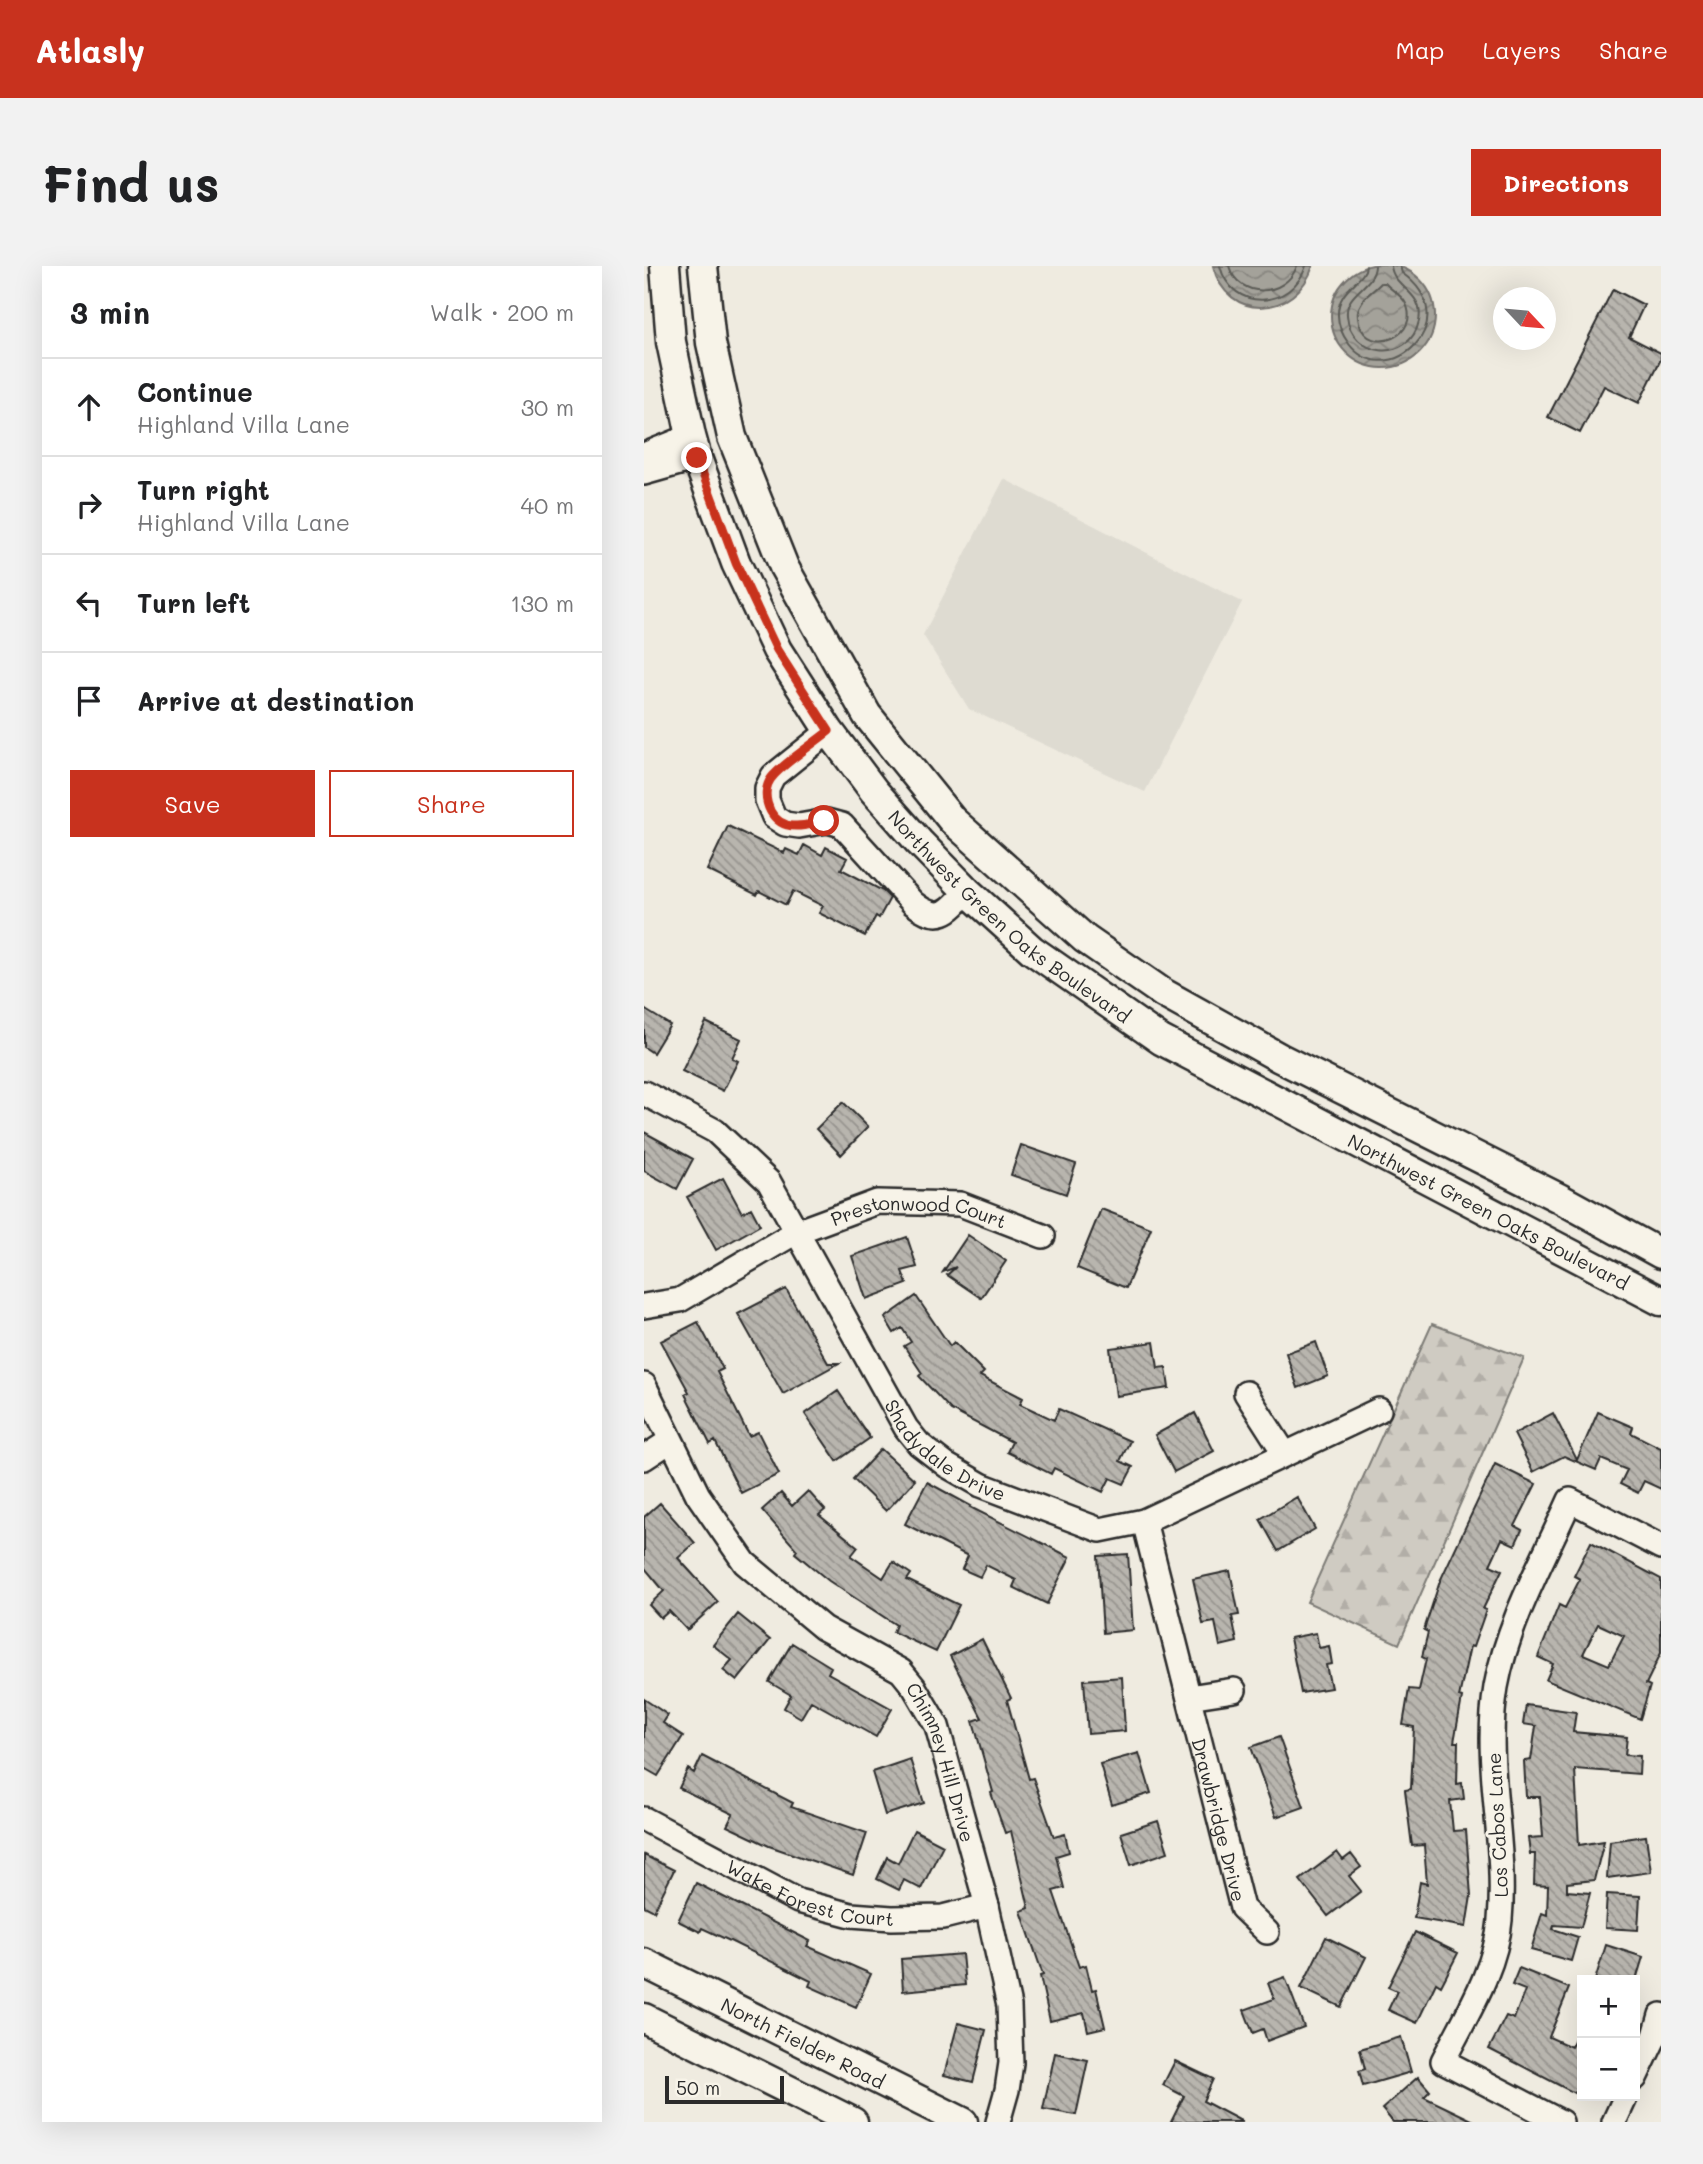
<!DOCTYPE html>
<html lang="en">
<head>
<meta charset="utf-8">
<style>
	:root { --surface:#fff; --page:#f2f2f2; --text:#202124; --muted:#757577; --line:#e0e0e0; --accent:#c8321e }
	body { margin:0; font-family:Mali,sans-serif; background:var(--page); color:var(--text) }
	.controls { position:absolute; right:21px; bottom:21px; display:grid; overflow:hidden; border-radius:0px; box-shadow:0 7px 28px #0002 }
	.controls button { width:63px; height:63px; display:grid; place-items:center; padding:0; border:0; border-bottom:2px solid var(--line); background:var(--surface); color:var(--text); font:35px sans-serif }
	.compass { position:absolute; left:849px; top:21px; width:63px; height:63px; border-radius:50%; background:var(--surface); box-shadow:0 7px 28px #0002; rotate:116deg }
	.scale { position:absolute; left:21px; bottom:18px; width:119px; box-sizing:border-box; padding-left:7px; border:4px solid #2b2b2b; border-top:0; font-size:19px; line-height:24px; white-space:nowrap; color:#2b2b2b; -webkit-text-stroke:5px #f7f3e8; paint-order:stroke }
	.stop { position:absolute; width:21px; height:21px; margin:-16px; border:5px solid #c8321e; border-radius:50%; background:#fff }
	.stop.end { background:#c8321e; border-color:#fff; box-shadow:0 2px 7px #0008 }
	.list { margin:0; padding:0; list-style:none }
	h2 { display:flex; justify-content:space-between; align-items:center; height:91px; margin:0; padding:0 28px; font-size:30px }
	h2 small { font-size:23px; font-weight:400; color:var(--muted) }
	.list li { display:grid; grid-template-columns:46px 1fr auto; gap:21px; align-items:center; box-sizing:border-box; height:98px; padding:0 28px; border-top:2px solid var(--line) }
	.list b { display:block; font-size:26px; white-space:nowrap }
	.list p { margin:0; font-size:23px; white-space:nowrap; color:var(--muted) }
	.list em { font-size:23px; font-style:normal; color:var(--muted) }
	.actions { display:flex; gap:14px; padding:21px 28px }
	.actions a { flex:1; padding:16px 0; border:2px solid var(--accent); border-radius:0px; text-align:center; font-size:24px; color:var(--accent) }
	.actions .main { background:var(--accent); color:#fff }
	.icon { flex:none; width:38px; height:38px; fill:none; stroke:currentColor; stroke-width:2; stroke-linecap:round; stroke-linejoin:round }
	.map { position:relative; flex:none; width:1017px; height:1856px; overflow:hidden; border-radius:0px }
	header { display:flex; align-items:center; gap:42px; box-sizing:border-box; height:98px; padding:0 35px; background:var(--accent); color:#fff }
	header strong { font-size:33px }
	nav { display:flex; gap:38px; margin-inline-start:auto; font-size:24px }
	.intro { display:flex; align-items:center; justify-content:space-between; box-sizing:border-box; height:168px; padding:0 42px }
	h1 { margin:0; font-size:49px }
	.button { padding:18px 32px; border-radius:0px; background:var(--accent); color:#fff; font-size:24px; font-weight:700 }
	main { display:flex; gap:42px; padding:0 42px }
	aside { flex:1; background:var(--surface); border-radius:0px; box-shadow:0 7px 28px #0002 }
	.map>svg:first-child { display:block }
	.built { fill:#dedbd1 }
	.forest { fill:url(#forest-firs); stroke:#7d7b76; stroke-width:2 }
	.water { fill:url(#water-waves); stroke:#74726e; stroke-width:2 }
	.lines { fill:none; stroke-linecap:round; stroke-linejoin:round }
	.shore { stroke:#5b5b57; stroke-width:2 }
	.building { fill:url(#building-back-hatch); stroke:#2b2b2b; stroke-width:2; fill-rule:evenodd }
	.minor-casing { stroke:#2b2b2b; stroke-width:28 }
	.major-casing { stroke:#2b2b2b; stroke-width:33 }
	.minor { stroke:#f7f3e8; stroke-width:23 }
	.major { stroke:#f7f3e8; stroke-width:28 }
	.route { stroke:#c8321e; stroke-width:9 }
	.labels { text-anchor:middle; dominant-baseline:central; stroke-width:6; stroke-linejoin:round; paint-order:stroke }
	.street-label { font-size:19px; fill:#2b2b2b; stroke:#f7f3e8 }
</style>
</head>
<body>
<header>
<strong>Atlasly</strong>
<nav><a>Map</a><a>Layers</a><a>Share</a></nav>
</header>
<div class="intro"><h1>Find us</h1><a class="button">Directions</a></div>
<main>
<aside>
<h2>3 min<small>Walk · 200 m</small></h2>
<ul class="list">
<li><svg class="icon" aria-label="ahead" viewBox="0 0 24 24"><path d="M12 20V5M6 11l6-6 6 6"/></svg><div><b>Continue</b><p>Highland Villa Lane</p></div><em>30 m</em></li>
<li><svg class="icon" aria-label="right" viewBox="0 0 24 24"><path d="M7 20v-9h11M14 6l5 5-5 5"/></svg><div><b>Turn right</b><p>Highland Villa Lane</p></div><em>40 m</em></li>
<li><svg class="icon" aria-label="left" viewBox="0 0 24 24"><path d="M17 20v-9H6M10 6l-5 5 5 5"/></svg><div><b>Turn left</b></div><em>130 m</em></li>
<li><svg class="icon" aria-label="arrive" viewBox="0 0 24 24"><path d="M6 21V4h12l-3 4 3 4H6"/></svg><div><b>Arrive at destination</b></div></li>
</ul>
<div class="actions"><a class="main">Save</a><a>Share</a></div>
</aside>
<div class="map">
<svg width="1017" height="1856" viewBox="0 0 1017 1856">
	<defs>
		<pattern id="forest-firs" width="22" height="20" patternUnits="userSpaceOnUse" patternTransform="scale(1.75)"><rect width="22" height="20" fill="#cfcbc2"/><path d="M5 1l3.5 6h-7zM16 11l3.5 6h-7z" fill="#b2aea7"/></pattern>
		<pattern id="water-waves" width="16" height="10" patternUnits="userSpaceOnUse" patternTransform="scale(1.75)"><rect width="16" height="10" fill="#a4a29a"/><path d="M0 5q4-4 8 0t8 0" fill="none" stroke="#86847e"/></pattern>
		<pattern id="building-back-hatch" width="6" height="6" patternUnits="userSpaceOnUse" patternTransform="scale(1.75)"><rect width="6" height="6" fill="#b8b5ae"/><path d="M-1 5l2 2M0 0l6 6M5-1l2 2" fill="none" stroke="#96938e"/></pattern>
	</defs>
	<rect width="100%" height="100%" fill="#efebe0"/>
	<filter id="ink" filterUnits="userSpaceOnUse"><feTurbulence type="fractalNoise" baseFrequency=".0143" numOctaves="2"/><feDisplacementMap in="SourceGraphic" scale="14" xChannelSelector="R" yChannelSelector="G"/><feConvolveMatrix kernelMatrix="1 2 1 2 8 2 1 2 1" color-interpolation-filters="sRGB"/></filter>
	<g filter="url(#ink)">
		<path class="built" d="M 360,213 L 598,336 L 501,526 L 325,443 L 279,369 Z"/>
		<path class="forest" d="M 788,1058 L 880,1092 L 755,1378 L 663,1336 Z"/>
		<path class="water" d="M687 50a52 52 0 1 1 104 0a52 52 0 1 1-104 0Z
			M 569,0 L 669,0 C 652,52 583,57 569,0 Z"/>
		<g class="lines">
			<path class="shore" d="M 576,0 C 588,47 648,43 662,0
				M 585,0 C 595,34 642,31 653,0
				M 722,0 C 721,15 693,23 694,49 C 694,60 699,70 705,78 C 743,128 825,55 758,7 L 756,0
				M 731,0 C 730,21 701,26 703,49 C 706,92 766,98 775,55 C 781,26 749,22 747,0
				M 737,17 L 741,17 C 747,24 756,28 761,36 C 779,69 725,92 715,57 C 713,49 713,43 718,36 C 722,28 731,24 737,17 Z"/>
		</g>
		<path class="building" d="M 969,23 L 1000,39 L 985,71 L 1017,87 L 1017,93 L 995,137 L 960,120 L 936,167 L 904,151 Z
			M 84,560 L 140,587 L 142,583 L 155,589 L 160,579 L 178,589 L 182,581 L 203,592 L 197,603 L 239,625 L 246,632 L 235,652 L 232,650 L 221,670 L 175,647 L 179,640 L 149,625 L 142,639 L 115,625 L 113,629 L 63,604 Z
			M 0,743 L 26,759 L 9,787 L 0,781 Z
			M 62,756 L 97,773 L 88,792 L 94,795 L 79,825 L 38,805 Z
			M 199,836 L 224,861 L 197,889 L 172,863 Z
			M 0,866 L 49,893 L 33,923 L 0,905 Z
			M 377,879 L 432,898 L 422,928 L 367,909 Z
			M 79,912 L 98,947 L 107,942 L 116,959 L 72,984 L 43,931 Z
			M 457,943 L 507,962 L 482,1022 L 433,1002 Z
			M 324,969 L 362,995 L 337,1032 L 303,1009 L 312,1001 L 299,1006 Z
			M 263,971 L 273,1001 L 258,1005 L 263,1018 L 222,1033 L 208,990 Z
			M 142,1023 L 184,1097 L 195,1097 L 139,1128 L 94,1048 Z
			M 272,1030 L 306,1080 L 310,1076 L 340,1106 L 336,1110 L 379,1132 L 376,1138 L 410,1154 L 415,1143 L 486,1175 L 476,1195 L 489,1201 L 480,1218 L 466,1212 L 459,1226 L 410,1202 L 407,1208 L 363,1186 L 368,1176 L 307,1144 L 275,1110 L 278,1107 L 260,1080 L 267,1076 L 258,1062 L 250,1067 L 241,1052 Z
			M 54,1056 L 79,1103 L 73,1106 L 105,1170 L 114,1166 L 135,1208 L 97,1227 L 71,1175 L 66,1178 L 41,1128 L 45,1126 L 17,1075 Z
			M 510,1076 L 514,1102 L 522,1101 L 525,1122 L 472,1130 L 466,1082 Z
			M 672,1076 L 684,1110 L 654,1122 L 642,1087 Z
			M 194,1125 L 226,1172 L 193,1195 L 161,1148 Z
			M 954,1146 L 989,1161 L 987,1167 L 1017,1182 L 1017,1223 L 1000,1215 L 994,1227 L 976,1218 L 983,1204 L 957,1193 L 952,1204 L 920,1190 L 889,1206 L 870,1168 L 909,1147 L 933,1194 Z
			M 551,1147 L 570,1185 L 530,1206 L 511,1169 Z
			M 237,1183 L 271,1214 L 242,1245 L 209,1213 Z
			M 851,1198 L 892,1218 L 871,1260 L 878,1264 L 871,1279 L 858,1273 L 846,1299 L 858,1304 L 839,1343 L 842,1344 L 829,1381 L 826,1380 L 815,1431 L 818,1432 L 810,1476 L 814,1476 L 813,1518 L 818,1517 L 820,1533 L 806,1535 L 809,1565 L 822,1564 L 827,1630 L 822,1661 L 770,1652 L 776,1616 L 783,1618 L 780,1579 L 768,1580 L 761,1524 L 767,1523 L 770,1461 L 759,1459 L 765,1423 L 775,1424 L 782,1393 L 778,1391 L 784,1366 L 780,1364 L 796,1315 Z
			M 283,1216 L 327,1240 L 326,1241 L 426,1291 L 403,1338 L 369,1321 L 372,1314 L 342,1299 L 336,1311 L 318,1303 L 324,1290 L 261,1258 Z
			M 164,1225 L 181,1244 L 175,1249 L 214,1281 L 207,1290 L 239,1312 L 249,1296 L 267,1308 L 263,1314 L 315,1339 L 292,1386 L 249,1366 L 252,1359 L 185,1315 L 151,1287 L 153,1284 L 118,1244 L 137,1227 L 148,1240 Z
			M 653,1231 L 671,1263 L 634,1285 L 616,1253 Z
			M 16,1237 L 51,1277 L 34,1292 L 74,1336 L 43,1364 L 25,1345 L 17,1352 L 5,1339 L 20,1325 L 0,1301 L 0,1251 Z
			M 947,1276 L 1017,1313 L 1017,1387 L 1002,1418 L 1006,1420 L 996,1453 L 902,1414 L 909,1398 L 894,1391 L 915,1339 L 921,1342 L 936,1313 L 930,1310 ZM 954,1358 L 980,1370 L 965,1399 L 939,1388 Z
			M 484,1288 L 489,1364 L 459,1367 L 454,1290 Z
			M 586,1305 L 595,1349 L 588,1350 L 593,1376 L 576,1380 L 571,1356 L 559,1358 L 549,1313 Z
			M 94,1348 L 126,1374 L 93,1415 L 79,1404 L 88,1394 L 69,1379 Z
			M 672,1367 L 675,1382 L 685,1380 L 688,1398 L 682,1399 L 687,1422 L 657,1427 L 646,1372 Z
			M 338,1373 L 367,1432 L 363,1434 L 385,1513 L 389,1512 L 410,1571 L 421,1568 L 425,1586 L 412,1590 L 420,1622 L 409,1625 L 435,1701 L 442,1699 L 448,1724 L 452,1723 L 461,1761 L 444,1765 L 440,1747 L 406,1755 L 396,1710 L 399,1709 L 377,1645 L 385,1642 L 367,1565 L 361,1567 L 347,1527 L 349,1526 L 329,1455 L 338,1452 L 306,1390 Z
			M 148,1377 L 187,1401 L 184,1407 L 248,1443 L 232,1471 L 167,1435 L 157,1452 L 140,1442 L 147,1429 L 125,1416 Z
			M 478,1411 L 481,1465 L 444,1468 L 440,1414 Z
			M 0,1433 L 24,1449 L 19,1457 L 39,1470 L 14,1510 L 0,1502 Z
			M 882,1439 L 932,1446 L 929,1466 L 983,1471 L 981,1489 L 996,1490 L 995,1508 L 931,1503 L 935,1579 L 960,1575 L 950,1614 L 923,1617 L 923,1625 L 946,1627 L 937,1661 L 910,1659 L 909,1663 L 934,1671 L 927,1695 L 887,1684 L 898,1647 L 903,1649 L 904,1620 L 890,1619 L 891,1588 L 886,1588 L 884,1572 L 899,1571 L 896,1531 L 882,1531 L 880,1495 L 887,1494 L 892,1460 L 879,1458 Z
			M 635,1471 L 660,1541 L 632,1551 L 607,1481 Z
			M 495,1487 L 507,1527 L 468,1539 L 456,1498 Z
			M 58,1490 L 149,1537 L 147,1541 L 223,1567 L 209,1609 L 125,1580 L 83,1560 L 89,1548 L 35,1522 L 44,1503 L 50,1507 Z
			M 266,1493 L 280,1537 L 241,1549 L 228,1506 Z
			M 514,1555 L 524,1586 L 487,1599 L 477,1567 Z
			M 270,1564 L 299,1579 L 277,1623 L 260,1614 L 255,1624 L 233,1613 L 243,1591 L 254,1597 Z
			M 1002,1570 L 1007,1606 L 963,1612 L 966,1575 Z
			M 693,1586 L 699,1594 L 707,1588 L 717,1601 L 705,1610 L 717,1625 L 684,1650 L 656,1614 Z
			M 0,1589 L 30,1604 L 10,1645 L 0,1640 Z
			M 52,1617 L 166,1675 L 163,1680 L 227,1708 L 212,1741 L 165,1720 L 167,1715 L 86,1675 L 58,1662 L 56,1666 L 34,1655 Z
			M 963,1628 L 996,1630 L 994,1664 L 961,1662 Z
			M 771,1666 L 814,1687 L 797,1720 L 792,1717 L 773,1757 L 744,1744 L 753,1725 L 744,1721 Z
			M 682,1671 L 722,1691 L 697,1741 L 657,1722 Z
			M 962,1679 L 999,1691 L 992,1714 L 951,1714 Z
			M 318,1688 L 321,1719 L 259,1725 L 257,1693 Z
			M 875,1702 L 925,1722 L 905,1771 L 927,1781 L 938,1757 L 938,1831 L 845,1783 L 862,1750 L 870,1753 L 881,1724 L 868,1719 Z
			M 641,1711 L 660,1761 L 623,1775 L 619,1763 L 609,1767 L 600,1744 L 630,1733 L 624,1717 Z
			M 314,1757 L 342,1764 L 329,1816 L 300,1809 Z
			M 757,1771 L 767,1806 L 719,1820 L 715,1805 L 721,1803 L 716,1783 Z
			M 411,1787 L 444,1794 L 432,1849 L 399,1843 Z
			M 531,1795 L 569,1813 L 559,1835 L 599,1856 L 527,1856 L 540,1830 L 519,1819 Z
			M 774,1811 L 786,1825 L 780,1831 L 832,1856 L 749,1856 L 738,1843 Z"/>
		<g class="lines">
			<defs>
				<g id="minor">
					<path d="M 0,189 L 47,170"/>
					<path d="M 0,207 L 53,192"/>
					<path d="M 185,465 L 129,510 L 123,522 L 123,534 L 130,551 L 141,558 L 155,560 L 183,555 L 198,559 L 269,637 C 295,658 305,646 323,625"/>
					<path id="s1" d="M 0,827 L 71,865 L 125,916 L 262,1162 L 275,1178 L 302,1199 L 337,1219 L 456,1264 L 500,1255 L 735,1144"/>
					<path id="s2" d="M 0,1040 L 36,1034 L 152,966 L 233,936 L 316,938 L 399,970"/>
					<path id="s3" d="M 0,1119 L 54,1229 L 101,1297 L 179,1362 L 257,1405 L 270,1421 L 293,1460 L 343,1640 L 365,1740 L 367,1797 L 363,1824 L 354,1856"/>
					<path d="M 602,1127 L 641,1188"/>
					<path d="M 0,1192 L 26,1175"/>
					<path id="s4" d="M 500,1255 L 598,1642 L 623,1666"/>
					<path d="M 545,1431 L 590,1424"/>
					<path id="s5" d="M 0,1553 L 154,1635 L 207,1649 L 248,1652 L 299,1651 L 343,1640"/>
					<path d="M 991,1812 L 1011,1770 L 1017,1749"/>
					<path d="M 917,1856 L 799,1795 C 821,1751 852,1704 856,1654 C 863,1576 839,1499 852,1421 C 863,1358 900,1292 926,1234 L 1017,1281"/>
					<path d="M 970,1856 L 982,1830"/>
				</g>
				<g id="major">
					<path id="s6" d="M 21,0 L 27,76 L 47,170 L 53,192 L 92,297 L 133,384 L 185,465 L 230,525 L 275,576 L 323,625 L 388,684 L 517,774 L 1017,1035"/>
					<path d="M 59,0 L 67,77 L 88,171 L 140,301 L 223,449 L 308,554 L 441,673 L 519,727 L 636,792 L 915,932 L 1017,988"/>
					<path id="s7" d="M 0,1697 L 319,1856"/>
					<path d="M 0,1752 L 209,1856"/>
				</g>
			</defs>
			<use href="#minor" class="minor-casing"/>
			<use href="#major" class="major-casing"/>
			<use href="#minor" class="minor"/>
			<use href="#major" class="major"/>
		</g>
	</g>
	<g class="lines" filter="url(#ink)">
		<path class="route" d="M 53,192 L 92,297 L 133,384 L 185,465 C 169,478 143,495 130,509 C 115,524 123,553 143,559 C 155,562 168,558 180,555"/>
	</g>
	<g class="labels">
		<g class="street-label">
			<text stroke="none"><textPath href="#s6" startOffset="760">Northwest Green Oaks Boulevard</textPath></text>
			<text stroke="none"><textPath href="#s6" startOffset="1326">Northwest Green Oaks Boulevard</textPath></text>
			<text stroke="none"><textPath href="#s2" startOffset="299">Prestonwood Court</textPath></text>
			<text stroke="none"><textPath href="#s1" startOffset="481">Shadydale Drive</textPath></text>
			<text stroke="none"><textPath href="#s3" startOffset="497">Chimney Hill Drive</textPath></text>
			<text stroke="none"><textPath href="#s4" startOffset="308">Drawbridge Drive</textPath></text>
			<text transform="translate(853 1559) rotate(-93)">Los Cabos Lane</text>
			<text stroke="none"><textPath href="#s5" startOffset="184">Wake Forest Court</textPath></text>
			<text stroke="none"><textPath href="#s7" startOffset="178">North Fielder Road</textPath></text>
		</g>
	</g>
</svg>
<div class="controls">
<button>+</button>
<button>−</button>
</div>
<svg class="compass" viewBox="-18 -18 36 36"><path d="M0-13l5 13h-10z" fill="#e53935"/><path d="M0 13l5-13h-10z" fill="#757577"/></svg>
<div class="scale">50 m</div>
<div class="stop" style="left:180px;top:555px"></div>
<div class="stop end" style="left:53px;top:192px"></div>
</div>
</main>
</body>
</html>
